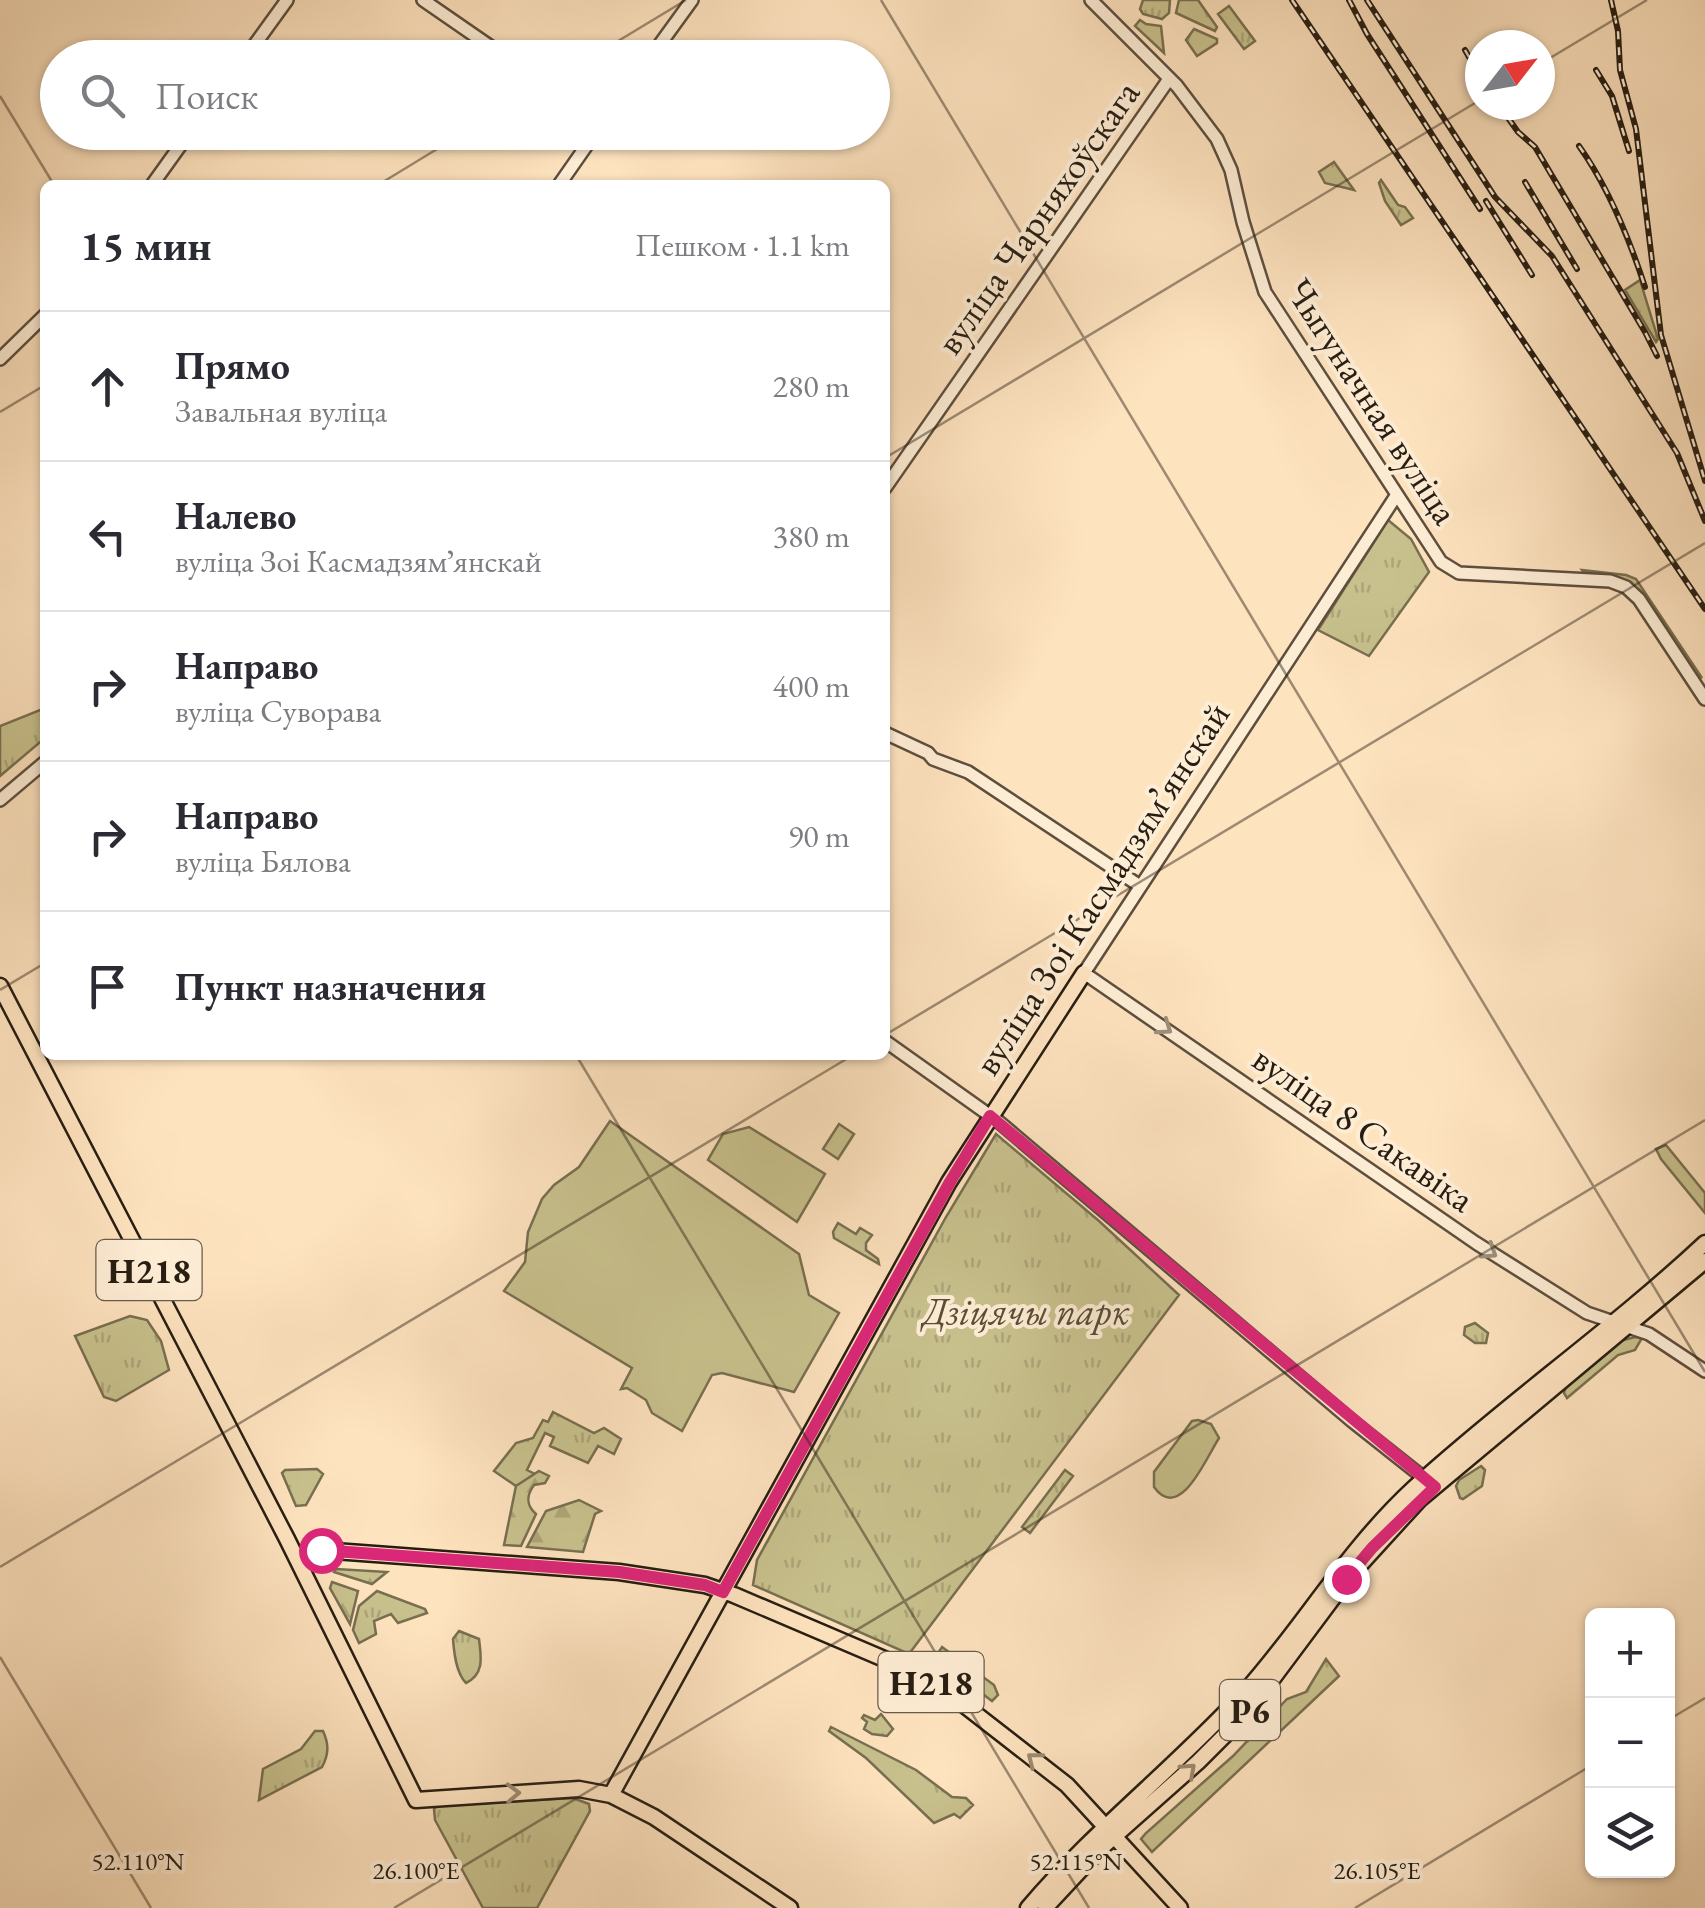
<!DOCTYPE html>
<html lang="ru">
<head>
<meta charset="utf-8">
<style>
	:root { --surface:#fff; --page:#f2f2f3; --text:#2b2b33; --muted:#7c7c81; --line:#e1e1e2 }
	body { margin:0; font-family:"EB Garamond",serif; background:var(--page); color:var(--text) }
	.controls { position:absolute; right:30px; bottom:30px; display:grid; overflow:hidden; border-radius:15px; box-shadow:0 2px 8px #0004 }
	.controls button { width:90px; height:90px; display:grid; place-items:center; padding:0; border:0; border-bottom:2px solid var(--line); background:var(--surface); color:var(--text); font:50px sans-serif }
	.compass { position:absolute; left:1465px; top:30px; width:90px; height:90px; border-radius:50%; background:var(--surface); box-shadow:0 2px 8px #0004; rotate:59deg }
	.stop { position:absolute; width:30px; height:30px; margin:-22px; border:8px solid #db2777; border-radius:50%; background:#fff }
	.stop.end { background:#db2777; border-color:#fff; box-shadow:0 2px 10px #0008 }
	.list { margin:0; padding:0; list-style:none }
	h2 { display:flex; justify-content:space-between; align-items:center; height:130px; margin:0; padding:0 40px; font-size:42px }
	h2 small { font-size:32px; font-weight:400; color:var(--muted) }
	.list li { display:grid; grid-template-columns:65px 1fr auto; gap:30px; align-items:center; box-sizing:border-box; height:150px; padding:0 40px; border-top:2px solid var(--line) }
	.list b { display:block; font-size:38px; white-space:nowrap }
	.list p { margin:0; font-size:32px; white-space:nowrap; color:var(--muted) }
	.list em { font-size:32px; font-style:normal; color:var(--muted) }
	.icon { flex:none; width:55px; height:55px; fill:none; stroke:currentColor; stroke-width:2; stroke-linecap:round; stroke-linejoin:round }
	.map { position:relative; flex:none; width:1705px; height:1908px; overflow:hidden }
	.search { position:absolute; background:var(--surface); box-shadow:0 2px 8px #0004; left:40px; top:40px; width:850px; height:110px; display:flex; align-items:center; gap:25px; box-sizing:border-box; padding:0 35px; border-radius:55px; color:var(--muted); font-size:38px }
	.panel { position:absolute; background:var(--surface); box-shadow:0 2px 8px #0004; left:40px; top:180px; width:850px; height:880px; border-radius:15px }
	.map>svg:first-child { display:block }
	.grass { fill:url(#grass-tufts); stroke:#786f50; stroke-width:2.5 }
	.forest { fill:url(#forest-firs); stroke:#786f50; stroke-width:2.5 }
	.garden { fill:#c8c18d; stroke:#786f50; stroke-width:2.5 }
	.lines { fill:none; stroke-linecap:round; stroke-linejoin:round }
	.minor-casing { stroke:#5d4e3d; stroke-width:16 }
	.major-casing { stroke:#271d12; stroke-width:19 }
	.minor { stroke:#feedd5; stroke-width:11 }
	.major { stroke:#fee3bf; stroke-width:14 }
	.rail-casing { stroke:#271d12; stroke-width:6 }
	.rail { stroke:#feedd5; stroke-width:2.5; stroke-dasharray:8; stroke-linecap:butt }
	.oneway { stroke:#9d8f7d }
	.oneway2 { stroke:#9d8a71 }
	.route { stroke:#db2777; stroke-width:12 }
	.ticks { fill:none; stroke:#271d12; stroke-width:2.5; stroke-opacity:0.45 }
	.labels { text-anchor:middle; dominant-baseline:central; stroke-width:8; stroke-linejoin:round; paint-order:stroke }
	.shield { fill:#feedd5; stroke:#685b4c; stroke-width:2.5 }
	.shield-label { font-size:35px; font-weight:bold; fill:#271d12 }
	.street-label { font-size:38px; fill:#271d12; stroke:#feedd5 }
	.park-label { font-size:38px; font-style:italic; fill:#574e37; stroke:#feedd5 }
	.ticks-label { font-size:25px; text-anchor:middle; fill:#271d12; stroke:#feedd5; stroke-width:8; stroke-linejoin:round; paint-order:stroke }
</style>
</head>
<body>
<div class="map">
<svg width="1705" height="1908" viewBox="0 0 1705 1908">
	<defs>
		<pattern id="grass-tufts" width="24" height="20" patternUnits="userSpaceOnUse" patternTransform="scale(2.5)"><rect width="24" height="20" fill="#c8c18d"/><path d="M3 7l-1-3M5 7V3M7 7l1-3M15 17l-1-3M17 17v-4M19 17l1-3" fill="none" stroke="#aca579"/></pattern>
		<pattern id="forest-firs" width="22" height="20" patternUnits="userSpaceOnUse" patternTransform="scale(2.5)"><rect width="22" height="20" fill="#c8c18d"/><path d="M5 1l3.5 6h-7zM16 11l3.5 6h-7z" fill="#aca579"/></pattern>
	</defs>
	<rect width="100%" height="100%" fill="#fee3bf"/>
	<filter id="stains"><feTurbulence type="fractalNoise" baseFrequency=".002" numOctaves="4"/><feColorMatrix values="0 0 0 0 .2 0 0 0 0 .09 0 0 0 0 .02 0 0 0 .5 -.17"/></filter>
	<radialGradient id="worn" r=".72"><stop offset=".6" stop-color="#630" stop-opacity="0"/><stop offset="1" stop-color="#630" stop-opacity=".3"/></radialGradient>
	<path class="grass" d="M 1143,0 L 1170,0 L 1169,13 L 1162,19 L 1143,14 L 1140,9 Z
		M 1179,0 L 1198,0 L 1217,27 L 1215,31 L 1176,13 Z
		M 1229,6 L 1255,41 L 1244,49 L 1218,14 Z
		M 1140,20 L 1146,24 L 1161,26 L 1164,53 L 1135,26 Z
		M 1194,29 L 1217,39 L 1217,43 L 1197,56 L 1186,40 Z
		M 1334,162 L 1354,190 L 1325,183 L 1319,172 Z
		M 1381,180 L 1398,205 L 1405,207 L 1413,218 L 1401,225 L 1385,201 L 1379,183 Z
		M 1640,280 L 1658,339 L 1656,342 L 1625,290 Z
		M 1388,520 L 1411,539 L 1429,572 L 1369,656 L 1318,630 Z
		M 1582,570 L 1626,575 L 1636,579 L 1702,678 L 1695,674 L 1639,590 L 1623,579 L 1585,574 Z
		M 45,708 L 45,738 L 0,776 L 0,726 Z
		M 996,1134 L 1099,1221 L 1179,1295 L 909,1654 L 753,1585 L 757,1560 L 946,1217 Z
		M 1666,1145 L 1705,1193 L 1705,1213 L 1661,1159 L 1656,1149 Z
		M 838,1223 L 856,1234 L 860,1228 L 872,1235 L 866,1243 L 866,1250 L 878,1259 L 879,1264 L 834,1238 L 833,1232 Z
		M 130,1316 L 147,1320 L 161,1341 L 169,1370 L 116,1401 L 104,1397 L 75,1336 Z
		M 1475,1323 L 1488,1333 L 1486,1343 L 1475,1343 L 1464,1335 L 1465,1327 Z
		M 1635,1337 L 1642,1338 L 1635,1350 L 1618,1355 L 1567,1398 L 1564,1393 L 1567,1383 L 1620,1341 Z
		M 553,1412 L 594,1433 L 604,1428 L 621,1439 L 614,1454 L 598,1446 L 588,1463 L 550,1446 L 554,1437 L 545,1433 L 527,1470 L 537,1475 L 516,1486 L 494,1471 L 516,1443 L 533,1438 L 543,1420 L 548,1422 Z
		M 1481,1466 L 1485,1470 L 1482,1486 L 1463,1499 L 1460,1498 L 1456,1486 L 1459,1480 Z
		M 317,1469 L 323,1474 L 306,1505 L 296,1506 L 282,1473 L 285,1470 Z
		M 1065,1470 L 1073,1476 L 1030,1533 L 1022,1527 Z
		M 377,1591 L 425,1609 L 427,1613 L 398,1623 L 391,1614 L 374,1621 L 376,1634 L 359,1643 L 353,1630 L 359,1606 Z
		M 459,1631 L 479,1639 C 481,1656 485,1674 466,1683 C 456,1673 454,1653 453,1639 Z
		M 1326,1659 L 1339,1676 L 1152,1852 L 1141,1839 L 1146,1833 L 1233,1756 L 1287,1699 L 1306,1692 Z
		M 881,1714 L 893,1729 L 887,1736 L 872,1734 L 864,1729 L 867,1722 L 862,1718 L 864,1715 L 875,1720 Z
		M 831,1727 L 916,1770 L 952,1797 L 966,1798 L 973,1805 L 960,1818 L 954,1814 L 934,1823 L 866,1758 L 829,1731 Z
		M 315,1731 L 323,1731 C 329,1744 329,1754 322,1767 L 259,1800 L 263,1769 L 301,1749 Z
		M 573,1798 L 589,1804 L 590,1811 L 537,1908 L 483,1908 L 435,1820 L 434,1809 L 437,1806 Z"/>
	<path class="forest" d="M 539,1471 L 549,1476 L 545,1483 L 534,1485 C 526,1496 526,1505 536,1514 L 521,1546 L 504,1545 L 516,1486 Z
		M 579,1500 L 601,1511 L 595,1514 L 583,1552 L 527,1547 L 546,1511 Z
		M 336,1569 L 387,1572 L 372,1584 L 334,1572 Z
		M 332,1582 L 358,1591 L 350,1624 L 330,1588 Z
		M 942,1647 L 994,1685 L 998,1695 L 992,1701 L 935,1658 Z"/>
	<path class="garden" d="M 610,1121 L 799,1254 L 809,1295 L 839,1313 L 794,1392 L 722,1373 L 712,1375 L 682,1431 L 652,1413 L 646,1400 L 627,1388 L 621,1389 L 632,1368 L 504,1291 L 525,1262 L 528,1232 L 542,1199 L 554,1185 L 579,1167 Z
		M 839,1124 L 854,1134 L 838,1159 L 823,1149 Z
		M 749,1127 L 825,1174 L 797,1222 L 708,1160 L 723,1134 Z
		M 1198,1420 L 1211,1424 L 1219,1438 C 1206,1458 1180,1523 1154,1487 L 1154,1472 L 1192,1421 Z"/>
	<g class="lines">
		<defs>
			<path id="minor" d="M 423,0 L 507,58
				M 1091,0 L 1177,86 L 1217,139 L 1231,170 L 1243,222 L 1265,292 L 1441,562 L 1459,573 L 1610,581 L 1626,587 L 1639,599 L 1705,699
				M 245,58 L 287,0
				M 650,58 L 692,0
				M 152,185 L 190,132
				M 559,185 L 596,132
				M 0,359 L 45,315
				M 885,488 L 1169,79
				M 1396,496 L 1084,973 L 1476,1243 L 1587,1313 L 1649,1334 L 1705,1371
				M 885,733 L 928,753 L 933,759 L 968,772 L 1140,886
				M 0,800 L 45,762
				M 885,1041 L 999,1122 L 1352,1421 L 1429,1482"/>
			<path id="major" d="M 0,986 L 287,1539 L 416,1800 L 579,1789 L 611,1795 L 654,1817 L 790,1908
				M 296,1556 L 321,1550 L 619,1572 L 705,1585 L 734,1595 L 903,1667 L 950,1694 L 1067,1785 L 1180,1908
				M 611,1795 L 949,1182 L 1084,973
				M 1028,1908 C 1094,1830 1175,1768 1244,1693 C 1304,1626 1346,1551 1414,1488 C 1507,1403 1612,1330 1705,1243
				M 1045,1908 L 1100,1849 L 1198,1762 L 1247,1713 L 1347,1579 L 1419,1500 L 1705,1261"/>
		</defs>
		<use href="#minor" class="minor-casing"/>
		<use href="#major" class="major-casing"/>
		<use href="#minor" class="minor"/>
		<use href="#major" class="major"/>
		<defs>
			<path id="rail" d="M 1292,0 L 1705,609
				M 1349,0 L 1367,34 L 1480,209
				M 1367,0 L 1495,197 L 1552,256 L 1677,453 L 1705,521
				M 1611,0 L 1618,31 L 1620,70 L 1636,129 L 1661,335 L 1705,481
				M 1465,50 L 1480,76
				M 1596,70 L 1612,96 L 1629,151
				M 1499,105 L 1518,132 L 1535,147 L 1645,332 L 1657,356
				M 1579,146 C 1609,188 1629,238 1645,287
				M 1525,182 L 1577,269
				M 1486,201 L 1532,275"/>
		</defs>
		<use href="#rail" class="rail-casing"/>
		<use href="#rail" class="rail"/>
	</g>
	<defs><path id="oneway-chevron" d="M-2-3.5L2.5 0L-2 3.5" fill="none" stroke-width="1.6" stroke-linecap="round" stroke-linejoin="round" transform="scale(2.5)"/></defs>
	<g class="oneway">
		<use href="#oneway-chevron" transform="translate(1165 1028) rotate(35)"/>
		<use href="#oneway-chevron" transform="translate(1490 1252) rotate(33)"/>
	</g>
	<g class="oneway2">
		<use href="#oneway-chevron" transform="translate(1034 1759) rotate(-142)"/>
		<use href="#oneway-chevron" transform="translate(1189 1770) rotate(-42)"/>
		<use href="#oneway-chevron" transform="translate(513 1793) rotate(-2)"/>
	</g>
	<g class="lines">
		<path class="route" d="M 321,1550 L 619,1572 L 705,1585 L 723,1592 L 950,1182 L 990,1116 L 1435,1487 L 1372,1548 L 1346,1579"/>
	</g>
	<path class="ticks" d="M 881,0 L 1705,1372M 590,58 L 686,0M 1540,64 L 1647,0M 0,96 L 54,185M 378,185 L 465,132M 0,412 L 45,385M 885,458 L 1480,100M 0,990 L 45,963M 885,1035 L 1705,543M 576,1055 L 1089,1908M 0,1567 L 853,1055M 0,1657 L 151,1908M 1668,1720 L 1705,1698M 394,1908 L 1705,1120M 1355,1908 L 1592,1765"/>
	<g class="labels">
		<g class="shield">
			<rect x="96.5" y="1240" width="105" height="60" rx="8"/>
			<rect x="878.5" y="1652" width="105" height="60" rx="8"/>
			<rect x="1220" y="1680" width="60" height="60" rx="8"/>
		</g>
		<g class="shield-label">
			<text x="149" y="1270">Н218</text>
			<text x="931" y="1682">Н218</text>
			<text x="1250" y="1710">Р6</text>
		</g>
		<g class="street-label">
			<text transform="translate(1037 217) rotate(-55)">вуліца Чарняхоўскага</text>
			<text transform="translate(1373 401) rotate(57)">Чыгуначная вуліца</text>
			<text transform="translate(1101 888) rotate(-57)">вуліца Зоі Касмадзямʼянскай</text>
			<text transform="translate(1364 1128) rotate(35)">вуліца 8 Сакавіка</text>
		</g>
		<g class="park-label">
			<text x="1026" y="1310">Дзіцячы парк</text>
		</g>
	</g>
	<g class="ticks-label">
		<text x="138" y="1870">52.110°N</text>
		<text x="1076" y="1870">52.115°N</text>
		<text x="416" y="1879">26.100°E</text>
		<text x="1377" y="1879">26.105°E</text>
	</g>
	<rect width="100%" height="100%" filter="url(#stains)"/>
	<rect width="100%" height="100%" fill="url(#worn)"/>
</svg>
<div class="controls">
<button>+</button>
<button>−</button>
<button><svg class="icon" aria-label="layers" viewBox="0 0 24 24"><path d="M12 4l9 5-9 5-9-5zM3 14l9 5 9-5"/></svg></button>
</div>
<svg class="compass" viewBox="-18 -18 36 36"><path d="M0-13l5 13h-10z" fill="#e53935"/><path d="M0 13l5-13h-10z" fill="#7c7c81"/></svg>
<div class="stop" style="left:321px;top:1550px"></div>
<div class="stop end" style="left:1346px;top:1579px"></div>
<div class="search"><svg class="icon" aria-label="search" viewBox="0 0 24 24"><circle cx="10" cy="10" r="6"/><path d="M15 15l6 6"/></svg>Поиск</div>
<section class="panel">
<h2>15 мин<small>Пешком · 1.1 km</small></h2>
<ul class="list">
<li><svg class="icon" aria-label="ahead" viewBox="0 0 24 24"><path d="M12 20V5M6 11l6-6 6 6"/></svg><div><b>Прямо</b><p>Завальная вуліца</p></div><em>280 m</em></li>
<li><svg class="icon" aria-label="left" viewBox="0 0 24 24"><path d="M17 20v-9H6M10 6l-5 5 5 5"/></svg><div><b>Налево</b><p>вуліца Зоі Касмадзямʼянскай</p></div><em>380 m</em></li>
<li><svg class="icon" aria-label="right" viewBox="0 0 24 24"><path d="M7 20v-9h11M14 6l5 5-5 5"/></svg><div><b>Направо</b><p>вуліца Суворава</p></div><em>400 m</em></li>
<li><svg class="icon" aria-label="right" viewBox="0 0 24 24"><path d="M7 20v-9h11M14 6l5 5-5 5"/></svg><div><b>Направо</b><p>вуліца Бялова</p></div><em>90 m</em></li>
<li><svg class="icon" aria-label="arrive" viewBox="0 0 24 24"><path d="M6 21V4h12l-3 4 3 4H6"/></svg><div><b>Пункт назначения</b></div></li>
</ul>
</section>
</div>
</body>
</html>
